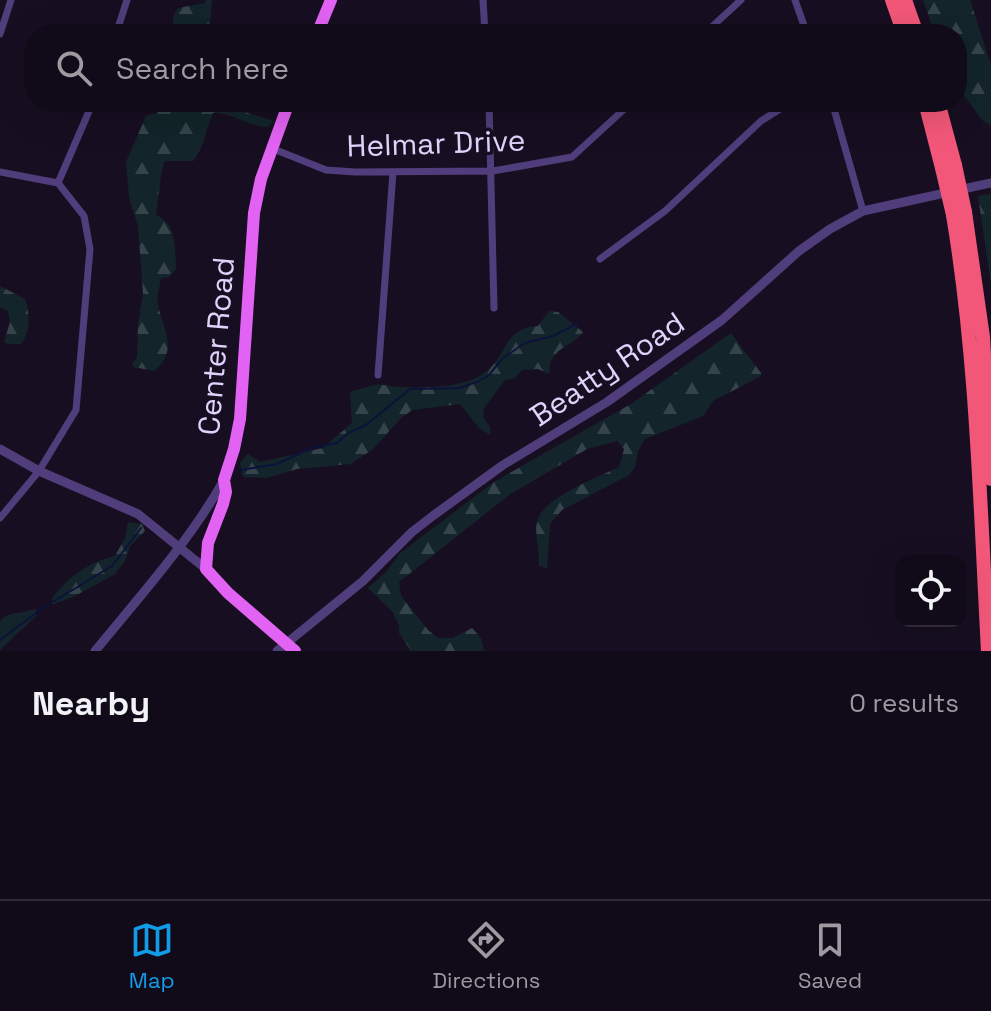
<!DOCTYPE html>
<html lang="en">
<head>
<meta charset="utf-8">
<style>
	:root { --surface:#110b19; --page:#1e1926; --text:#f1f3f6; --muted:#9c9ba2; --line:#302b38; --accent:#129be7 }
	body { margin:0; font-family:"Space Grotesk",sans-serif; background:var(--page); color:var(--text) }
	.controls { position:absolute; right:24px; bottom:24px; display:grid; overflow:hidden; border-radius:16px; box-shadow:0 8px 32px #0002 }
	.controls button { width:72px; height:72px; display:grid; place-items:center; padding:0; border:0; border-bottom:2px solid var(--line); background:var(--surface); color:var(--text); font:40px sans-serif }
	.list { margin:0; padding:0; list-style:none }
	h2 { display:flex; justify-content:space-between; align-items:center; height:104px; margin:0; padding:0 32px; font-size:34px }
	h2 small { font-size:26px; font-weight:400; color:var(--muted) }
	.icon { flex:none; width:44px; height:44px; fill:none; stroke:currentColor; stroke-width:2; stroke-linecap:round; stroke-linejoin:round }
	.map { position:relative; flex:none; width:991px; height:651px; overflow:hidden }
	.search { position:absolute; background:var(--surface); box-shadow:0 8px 32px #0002; left:24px; right:24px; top:24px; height:88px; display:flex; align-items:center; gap:20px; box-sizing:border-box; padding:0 28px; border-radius:32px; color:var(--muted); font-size:30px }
	.sheet { height:248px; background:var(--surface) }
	nav { display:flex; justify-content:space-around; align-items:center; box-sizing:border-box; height:112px; border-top:2px solid var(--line); background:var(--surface); font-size:22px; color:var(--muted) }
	nav a { display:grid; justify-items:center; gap:4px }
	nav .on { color:var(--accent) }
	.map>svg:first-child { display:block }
	.forest { fill:url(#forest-firs) }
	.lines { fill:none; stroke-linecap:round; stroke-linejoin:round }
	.stream { stroke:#0d123b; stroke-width:2 }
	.minor { stroke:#503e7c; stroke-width:7 }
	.tertiary { stroke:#503e7c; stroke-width:9 }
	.primary { stroke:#e262f3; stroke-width:12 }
	.motorway { stroke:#f25779; stroke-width:14 }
	.motorway-bridge { stroke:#f25779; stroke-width:14 }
	.labels { text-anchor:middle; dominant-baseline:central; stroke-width:7; stroke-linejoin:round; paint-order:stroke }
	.street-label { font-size:30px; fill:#e1d2fb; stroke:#170f21 }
</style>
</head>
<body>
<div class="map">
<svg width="991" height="651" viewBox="0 0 991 651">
	<defs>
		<pattern id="forest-firs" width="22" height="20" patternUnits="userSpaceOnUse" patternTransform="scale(2)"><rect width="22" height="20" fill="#13252a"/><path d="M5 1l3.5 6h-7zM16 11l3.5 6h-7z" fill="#35444a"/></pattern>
	</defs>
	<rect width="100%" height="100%" fill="#170f21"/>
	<path class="forest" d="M 206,0 L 212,0 L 209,34 L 171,34 L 174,15 L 178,8 L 205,3 Z
		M 923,0 L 970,0 L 991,65 L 991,125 L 983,121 L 957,86 L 957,34 L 935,34 Z
		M 167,102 L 224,102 L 238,110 L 274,121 L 268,127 C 247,127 233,112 213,113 C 206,129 204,148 193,161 L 165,161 L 162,169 L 156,215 C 177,224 175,248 176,269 L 169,277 L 161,278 C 160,286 156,296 158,304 C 162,329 180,349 154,371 L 134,367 L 132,364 L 137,357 L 138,325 L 143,293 L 138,226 L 129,197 L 126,162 L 146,116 L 157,113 Z
		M 991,194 L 991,284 L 978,196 Z
		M 0,286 L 25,299 C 30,313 31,331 21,344 L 8,344 L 4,342 L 10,322 L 8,311 L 0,307 Z
		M 549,311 L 558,312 L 583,332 C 569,350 550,346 549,374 L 538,369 L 522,370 L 515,378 L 505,380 L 484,408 L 483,417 L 490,427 L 490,435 L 479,428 L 460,404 L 412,410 L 401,418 L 373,449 L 351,464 L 297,469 L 267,478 L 243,477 L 240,463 L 248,454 L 260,462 L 323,448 L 352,423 L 350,392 C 358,390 366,387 374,385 C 383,384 391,387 399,387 C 425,388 457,388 480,376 C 507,361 502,327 538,326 Z
		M 731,333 L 761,373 L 761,376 L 713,401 L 703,416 L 645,439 L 638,451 L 635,467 L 629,475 L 562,510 L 550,524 L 547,569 L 539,565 C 540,551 534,534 537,521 C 544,497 597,478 619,467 L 624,449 L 617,441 L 587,449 L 509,495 L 399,582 L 401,596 L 428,630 L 438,638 L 453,638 L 472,628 L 481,638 L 484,651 L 411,651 L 399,633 L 399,625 L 392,611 L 368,588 L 387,571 L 399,554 L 494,482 L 631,404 Z
		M 128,522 L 142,524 L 145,531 L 130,546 L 125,561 L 115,574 L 73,597 L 53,604 L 52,598 C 69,576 89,562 115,556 L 125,538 Z
		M 36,609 L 37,615 L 0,650 L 0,621 L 5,616 Z"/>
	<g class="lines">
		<path class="stream" d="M 240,470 L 277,464 L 311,448 L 337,443 L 348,433 L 366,425 L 410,389 L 460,388 L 479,381 L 488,376 L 503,358 L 525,343 L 553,336 L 578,323
			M 0,640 L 43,608 L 112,566 L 141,528"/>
		<path class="minor" d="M 483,0 L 485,34
			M 795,0 L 807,34
			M 0,34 L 11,0
			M 116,34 L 127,0
			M 704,34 L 741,0
			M 489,102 L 494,308
			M 832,102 L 863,211
			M 271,148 L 326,170 L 355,172 L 493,171 L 572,157 L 632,102
			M 0,172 L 58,183 L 84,216 L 90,249 L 76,410 L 39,471 L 0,518
			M 58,183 L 93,102
			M 600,259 L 665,211 L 761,121 L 780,109 L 804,102
			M 378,375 L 393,172"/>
		<path class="tertiary" d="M 0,449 L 39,471 L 138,514 L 206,569
			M 95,651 C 140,596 189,542 224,480
			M 277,651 L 363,581 L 412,532 L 434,515 L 503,465 L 607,402 L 722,320 L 799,251 L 830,229 L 863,211 L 991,183"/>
		<path class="primary" d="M 317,34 L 331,0
			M 289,102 L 261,179 L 254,213 L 240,419 L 234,449 L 224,480 L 226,492 L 223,504 L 208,543 L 206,569 L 228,593 L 295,651"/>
		<path class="motorway" d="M 892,0 L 904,34
			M 905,0 L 917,34
			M 925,102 L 942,168
			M 938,102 L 955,165
			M 965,212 L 983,337 L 991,479
			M 953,215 C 977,359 980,505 988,651"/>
		<path class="motorway-bridge" d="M 955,165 L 965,212
			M 942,168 L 953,215"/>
	</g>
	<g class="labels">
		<g class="street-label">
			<text transform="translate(436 143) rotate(-2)">Helmar Drive</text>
			<text transform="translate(216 346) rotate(-85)">Center Road</text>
			<text transform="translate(607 369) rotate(-34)">Beatty Road</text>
		</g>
	</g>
</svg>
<div class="controls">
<button><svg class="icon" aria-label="locate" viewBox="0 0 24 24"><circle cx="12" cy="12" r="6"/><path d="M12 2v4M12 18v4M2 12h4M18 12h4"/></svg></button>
</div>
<div class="search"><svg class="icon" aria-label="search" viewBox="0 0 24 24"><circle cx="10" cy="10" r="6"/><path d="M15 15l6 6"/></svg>Search here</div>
</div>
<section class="sheet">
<h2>Nearby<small>0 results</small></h2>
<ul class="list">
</ul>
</section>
<nav>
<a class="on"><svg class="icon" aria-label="map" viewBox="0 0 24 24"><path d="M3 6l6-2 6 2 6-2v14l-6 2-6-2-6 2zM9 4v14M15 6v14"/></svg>Map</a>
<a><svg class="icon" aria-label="directions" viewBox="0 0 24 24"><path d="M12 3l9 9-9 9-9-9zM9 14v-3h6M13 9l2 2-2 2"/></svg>Directions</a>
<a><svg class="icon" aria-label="saved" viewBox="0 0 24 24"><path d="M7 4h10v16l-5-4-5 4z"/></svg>Saved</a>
</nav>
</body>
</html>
